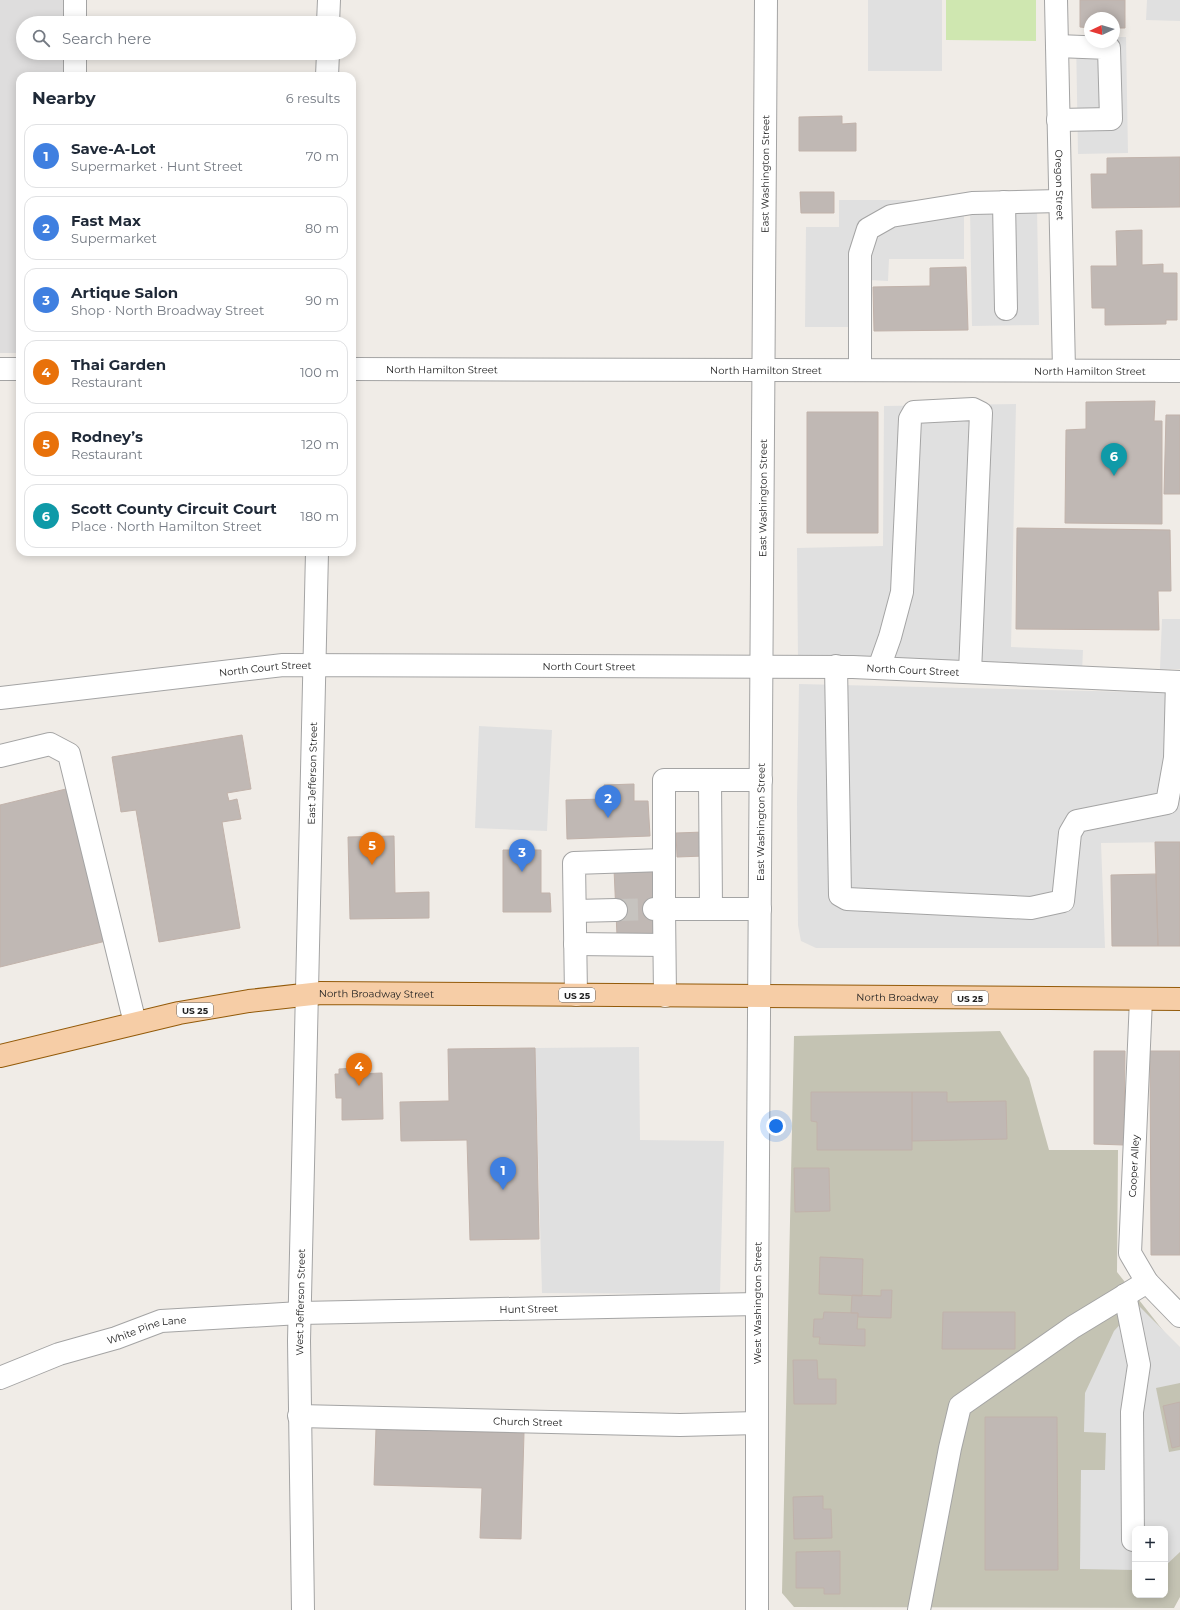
<!DOCTYPE html>
<html lang="en">
<head>
<meta charset="utf-8">
<style>
	:root { --surface:#fff; --page:#f2f2f3; --text:#1f2937; --muted:#747a83; --line:#e0e1e3; --accent:#c40c1b }
	body { margin:0; font-family:Montserrat,sans-serif; background:var(--page); color:var(--text) }
	.controls { position:absolute; right:12px; bottom:12px; display:grid; overflow:hidden; border-radius:8px; box-shadow:0 2px 10px #0003 }
	.controls button { width:36px; height:36px; display:grid; place-items:center; padding:0; border:0; border-bottom:1px solid var(--line); background:var(--surface); color:var(--text); font:20px sans-serif }
	.compass { position:absolute; left:1084px; top:12px; width:36px; height:36px; border-radius:50%; background:var(--surface); box-shadow:0 2px 10px #0003; rotate:266deg }
	.you { position:absolute; left:776px; top:1126px; width:14px; height:14px; margin:-10px; border:3px solid #fff; border-radius:50%; background:#1a73e8; box-shadow:0 0 0 6px #1a73e833 }
	.badge { display:grid; place-items:center; width:26px; height:26px; border-radius:50%; background:var(--accent); color:#fff; font-size:13px; font-weight:700 }
	.pin { position:absolute; translate:-50% -33px; filter:drop-shadow(0 1px 2px #0008) }
	.pin::after { content:''; position:absolute; top:21px; width:14px; height:12px; background:inherit; clip-path:polygon(0 0,100% 0,50% 100%) }
	.list { margin:0; padding:0; list-style:none }
	h2 { display:flex; justify-content:space-between; align-items:center; height:52px; margin:0; padding:0 16px; font-size:17px }
	h2 small { font-size:13px; font-weight:400; color:var(--muted) }
	.list li { display:grid; grid-template-columns:26px 1fr auto; gap:12px; align-items:center; box-sizing:border-box; height:64px; margin:0 8px 8px; padding:0 8px; border:1px solid var(--line); border-radius:12px }
	.list b { display:block; font-size:15px; white-space:nowrap }
	.list p { margin:0; font-size:13px; white-space:nowrap; color:var(--muted) }
	.list em { font-size:13px; font-style:normal; color:var(--muted) }
	.icon { flex:none; width:22px; height:22px; fill:none; stroke:currentColor; stroke-width:2; stroke-linecap:round; stroke-linejoin:round }
	.map { position:relative; flex:none; width:1180px; height:1610px; overflow:hidden }
	.search { position:absolute; background:var(--surface); box-shadow:0 2px 10px #0003; left:16px; top:16px; width:340px; height:44px; display:flex; align-items:center; gap:10px; box-sizing:border-box; padding:0 14px; border-radius:22px; color:var(--muted); font-size:15px }
	.panel { position:absolute; background:var(--surface); box-shadow:0 2px 10px #0003; left:16px; top:72px; width:340px; height:484px; border-radius:12px }
	.map>svg:first-child { display:block }
	.residential { fill:#dedddd }
	.construction { fill:#c4c3b3; fill-rule:evenodd }
	.grass { fill:#cfe7b0 }
	.parking { fill:#e0e0e0 }
	.building { fill:#c0b8b4; stroke:#c1b2aa }
	.lines { fill:none; stroke-linecap:round; stroke-linejoin:round }
	.minor-tunnel { stroke:#c6c3bf; stroke-width:22; stroke-dasharray:22 11; stroke-linecap:butt }
	.minor-casing { stroke:#a4a4a4; stroke-width:24 }
	.major-casing { stroke:#935a09; stroke-width:24 }
	.minor { stroke:#fff; stroke-width:22 }
	.major { stroke:#f6cda6; stroke-width:22 }
	.labels { text-anchor:middle; dominant-baseline:central; stroke-width:4; stroke-linejoin:round; paint-order:stroke }
	.shield { fill:#fff; stroke:#636363; stroke-width:1 }
	.shield-label { font-size:9px; font-weight:bold; fill:#202020 }
	.street-label { font-size:10px; fill:#202020; stroke:#fff }
</style>
</head>
<body>
<div class="map">
<svg width="1180" height="1610" viewBox="0 0 1180 1610">
	<rect width="100%" height="100%" fill="#f0ece7"/>
	<path class="residential" d="M 0,0 L 64,0 L 64,23 L 23,23 L 23,53 L 63,53 L 63,76 L 20,76 L 20,353 L 0,353 Z"/>
	<path class="construction" d="M 1000,1031 L 1029,1078 L 1049,1150 L 1118,1150 L 1117,1272 L 1180,1352 L 1180,1597 L 1174,1608 L 794,1607 L 782,1593 L 794,1036 ZM 1135,1529 L 1165,1529 L 1165,1595 L 1135,1595 Z"/>
	<path class="grass" d="M 946,0 L 1036,0 L 1036,41 L 946,40 Z"/>
	<path class="parking" d="M 868,0 L 942,0 L 942,71 L 868,71 Z
		M 1147,0 L 1180,0 L 1180,21 L 1146,20 Z
		M 1076,37 L 1114,42 L 1114,37 L 1126,37 L 1128,153 L 1078,154 Z
		M 839,200 L 964,200 L 964,259 L 889,259 L 888,281 L 869,280 L 869,327 L 805,327 L 806,227 L 839,227 Z
		M 1037,207 L 1039,325 L 972,326 L 970,208 Z
		M 1016,404 L 1011,647 L 1083,650 L 1082,672 L 798,661 L 797,548 L 883,546 L 884,406 Z
		M 1162,619 L 1180,619 L 1180,669 L 1160,669 Z
		M 799,684 L 1180,693 L 1180,842 L 1101,843 L 1105,948 L 816,948 L 801,941 L 798,925 L 797,802 Z
		M 479,726 L 552,730 L 547,831 L 475,828 Z
		M 639,1047 L 640,1140 L 724,1141 L 720,1294 L 542,1293 L 535,1048 Z
		M 1138,1305 L 1180,1347 L 1180,1383 L 1156,1388 L 1169,1452 L 1180,1450 L 1180,1552 L 1165,1566 L 1165,1529 L 1135,1529 L 1135,1570 L 1080,1569 L 1081,1470 L 1105,1470 L 1106,1433 L 1084,1432 L 1085,1393 L 1114,1331 Z"/>
	<path class="building" d="M 1080,0 L 1125,0 L 1125,28 L 1114,28 L 1114,18 L 1090,18 L 1090,28 L 1080,27 Z
		M 842,116 L 842,124 L 856,123 L 856,151 L 799,151 L 799,117 Z
		M 1180,157 L 1180,207 L 1092,208 L 1091,174 L 1107,174 L 1107,158 Z
		M 800,192 L 834,192 L 834,213 L 801,213 Z
		M 1142,230 L 1142,265 L 1163,264 L 1163,273 L 1177,273 L 1177,320 L 1166,320 L 1166,324 L 1105,325 L 1105,308 L 1092,308 L 1091,266 L 1117,266 L 1116,231 Z
		M 966,267 L 968,330 L 874,331 L 873,287 L 930,286 L 930,268 Z
		M 1155,401 L 1154,421 L 1162,421 L 1162,524 L 1065,523 L 1066,430 L 1086,429 L 1086,402 Z
		M 807,412 L 878,412 L 878,533 L 807,533 Z
		M 1166,415 L 1180,415 L 1180,494 L 1164,494 Z
		M 1017,528 L 1170,530 L 1171,591 L 1158,591 L 1159,630 L 1016,629 Z
		M 242,735 L 251,789 L 227,793 L 229,801 L 237,799 L 241,819 L 222,822 L 240,928 L 159,942 L 136,810 L 121,812 L 112,757 Z
		M 634,784 L 634,801 L 648,801 L 650,836 L 567,839 L 566,800 L 604,799 L 604,785 Z
		M 70,788 L 106,941 L 0,967 L 0,805 Z
		M 704,832 L 704,856 L 677,857 L 676,833 Z
		M 394,836 L 395,893 L 429,892 L 429,918 L 350,919 L 348,837 Z
		M 1155,842 L 1180,842 L 1180,946 L 1158,946 Z
		M 503,850 L 541,850 L 541,893 L 550,893 L 551,912 L 503,912 Z
		M 652,867 L 655,934 L 617,936 L 614,869 Z
		M 1156,874 L 1158,946 L 1112,946 L 1111,875 Z
		M 535,1048 L 539,1239 L 470,1240 L 467,1140 L 401,1141 L 400,1102 L 449,1101 L 448,1049 Z
		M 1094,1051 L 1125,1051 L 1124,1145 L 1094,1144 Z
		M 1150,1051 L 1180,1051 L 1180,1255 L 1151,1255 Z
		M 355,1068 L 356,1074 L 382,1073 L 383,1119 L 342,1120 L 342,1098 L 336,1098 L 335,1074 L 339,1074 L 339,1069 Z
		M 811,1092 L 912,1092 L 912,1150 L 817,1150 L 817,1122 L 811,1121 Z
		M 912,1092 L 947,1092 L 947,1102 L 1006,1101 L 1007,1139 L 912,1141 Z
		M 794,1168 L 829,1168 L 830,1211 L 795,1212 Z
		M 820,1257 L 863,1259 L 862,1296 L 819,1294 Z
		M 881,1290 L 892,1290 L 891,1318 L 858,1317 L 858,1313 L 851,1313 L 852,1295 L 881,1296 Z
		M 824,1312 L 858,1313 L 857,1329 L 865,1329 L 865,1346 L 819,1344 L 820,1337 L 813,1337 L 814,1319 L 823,1319 Z
		M 943,1312 L 1015,1312 L 1015,1349 L 942,1349 Z
		M 793,1360 L 817,1360 L 818,1379 L 836,1379 L 836,1404 L 794,1404 Z
		M 1180,1402 L 1180,1446 L 1172,1448 L 1163,1406 Z
		M 985,1417 L 1057,1417 L 1058,1570 L 985,1570 Z
		M 376,1429 L 524,1433 L 521,1539 L 480,1538 L 482,1488 L 374,1485 Z
		M 823,1496 L 823,1509 L 831,1509 L 832,1538 L 794,1539 L 793,1497 Z
		M 840,1551 L 840,1594 L 824,1594 L 824,1588 L 796,1588 L 796,1552 Z"/>
	<g class="lines">
		<path class="minor-tunnel" d="M 616,910 L 654,909"/>
		<defs>
			<g id="minor">
				<path id="s1" d="M 1056,0 L 1064,370"/>
				<path d="M 75,23 L 75,0"/>
				<path d="M 328,23 L 329,0"/>
				<path d="M 1057,46 L 1109,48 L 1111,119 L 1058,120"/>
				<path d="M 75,76 L 75,53"/>
				<path d="M 327,76 L 328,53"/>
				<path d="M 1004,202 L 1006,309"/>
				<path d="M 0,369 L 20,369"/>
				<path id="s2" d="M 352,369 L 1180,371"/>
				<path d="M 860,370 L 860,254 L 868,229 L 891,216 L 972,203 L 1060,201"/>
				<path d="M 836,666 L 840,895 L 847,899 L 1031,908 L 1063,901 L 1070,833 L 1077,821 L 1167,803 L 1175,758 L 1177,682"/>
				<path d="M 879,668 L 890,637 L 902,592 L 910,419 L 914,412 L 973,409 L 981,413 L 970,672"/>
				<path id="s3" d="M 0,698 L 283,665 L 853,667 L 1180,682"/>
				<path d="M 0,756 L 50,744 L 69,754 L 135,1023"/>
				<path d="M 710,780 L 664,780 L 664,909 L 711,909"/>
				<path d="M 654,909 L 664,909 L 665,996"/>
				<path d="M 760,909 L 711,909 L 710,780 L 761,780"/>
				<path d="M 575,911 L 616,910"/>
				<path d="M 575,944 L 664,945"/>
				<path d="M 576,995 L 574,863 L 664,860"/>
				<path d="M 1141,999 L 1130,1253 L 1147,1282 L 1180,1316"/>
				<path d="M 1125,1295 L 1139,1365 L 1132,1412 L 1133,1540"/>
				<path id="s4" d="M 0,1378 L 59,1354 L 116,1338 L 161,1321 L 300,1313 L 757,1304"/>
				<path id="s5" d="M 299,1416 L 680,1425 L 757,1423"/>
				<path id="s6" d="M 303,1610 L 299,1341 L 317,552"/>
				<path id="s7" d="M 757,1610 L 757,1304 L 766,0"/>
				<path d="M 919,1610 L 950,1448 L 960,1406 L 1073,1327 L 1147,1282"/>
			</g>
			<g id="major">
				<path id="s8" d="M 0,1056 L 179,1013 L 249,1001 L 321,993 L 1180,999"/>
			</g>
		</defs>
		<use href="#minor" class="minor-casing"/>
		<use href="#major" class="major-casing"/>
		<use href="#minor" class="minor"/>
		<use href="#major" class="major"/>
	</g>
	<g class="labels">
		<g class="shield">
			<rect x="559" y="988" width="36" height="14" rx="3"/>
			<rect x="952" y="991" width="36" height="14" rx="3"/>
			<rect x="177" y="1003" width="36" height="14" rx="3"/>
		</g>
		<g class="shield-label">
			<text x="577" y="995">US 25</text>
			<text x="970" y="998">US 25</text>
			<text x="195" y="1010">US 25</text>
		</g>
		<g class="street-label">
			<text stroke="none"><textPath href="#s7" startOffset="1436">East Washington Street</textPath></text>
			<text stroke="none"><textPath href="#s1" startOffset="185">Oregon Street</textPath></text>
			<text stroke="none"><textPath href="#s2" startOffset="90">North Hamilton Street</textPath></text>
			<text stroke="none"><textPath href="#s2" startOffset="414">North Hamilton Street</textPath></text>
			<text stroke="none"><textPath href="#s2" startOffset="738">North Hamilton Street</textPath></text>
			<text stroke="none"><textPath href="#s7" startOffset="1112">East Washington Street</textPath></text>
			<text stroke="none"><textPath href="#s3" startOffset="591">North Court Street</textPath></text>
			<text stroke="none"><textPath href="#s3" startOffset="267">North Court Street</textPath></text>
			<text stroke="none"><textPath href="#s3" startOffset="915">North Court Street</textPath></text>
			<text stroke="none"><textPath href="#s6" startOffset="837">East Jefferson Street</textPath></text>
			<text stroke="none"><textPath href="#s7" startOffset="788">East Washington Street</textPath></text>
			<text stroke="none"><textPath href="#s8" startOffset="383">North Broadway Street</textPath></text>
			<text stroke="none"><textPath href="#s8" startOffset="904">North Broadway</textPath></text>
			<text transform="translate(1134 1166) rotate(-87)">Cooper Alley</text>
			<text stroke="none"><textPath href="#s6" startOffset="308">West Jefferson Street</textPath></text>
			<text stroke="none"><textPath href="#s7" startOffset="307">West Washington Street</textPath></text>
			<text stroke="none"><textPath href="#s4" startOffset="539">Hunt Street</textPath></text>
			<text stroke="none"><textPath href="#s4" startOffset="155">White Pine Lane</textPath></text>
			<text stroke="none"><textPath href="#s5" startOffset="229">Church Street</textPath></text>
		</g>
	</g>
</svg>
<div class="controls">
<button>+</button>
<button>−</button>
</div>
<svg class="compass" viewBox="-18 -18 36 36"><path d="M0-13l5 13h-10z" fill="#e53935"/><path d="M0 13l5-13h-10z" fill="#747a83"/></svg>
<div class="you"></div>
<div class="pin badge" style="left:503px;top:1190px;background:#3f7fe0">1</div>
<div class="pin badge" style="left:608px;top:818px;background:#3f7fe0">2</div>
<div class="pin badge" style="left:522px;top:872px;background:#3f7fe0">3</div>
<div class="pin badge" style="left:359px;top:1086px;background:#e8710a">4</div>
<div class="pin badge" style="left:372px;top:865px;background:#e8710a">5</div>
<div class="pin badge" style="left:1114px;top:476px;background:#0f9aa8">6</div>
<div class="search"><svg class="icon" aria-label="search" viewBox="0 0 24 24"><circle cx="10" cy="10" r="6"/><path d="M15 15l6 6"/></svg>Search here</div>
<section class="panel">
<h2>Nearby<small>6 results</small></h2>
<ul class="list">
<li><span class="badge" style="background:#3f7fe0">1</span><div><b>Save-A-Lot</b><p>Supermarket · Hunt Street</p></div><em>70 m</em></li>
<li><span class="badge" style="background:#3f7fe0">2</span><div><b>Fast Max</b><p>Supermarket</p></div><em>80 m</em></li>
<li><span class="badge" style="background:#3f7fe0">3</span><div><b>Artique Salon</b><p>Shop · North Broadway Street</p></div><em>90 m</em></li>
<li><span class="badge" style="background:#e8710a">4</span><div><b>Thai Garden</b><p>Restaurant</p></div><em>100 m</em></li>
<li><span class="badge" style="background:#e8710a">5</span><div><b>Rodney’s</b><p>Restaurant</p></div><em>120 m</em></li>
<li><span class="badge" style="background:#0f9aa8">6</span><div><b>Scott County Circuit Court</b><p>Place · North Hamilton Street</p></div><em>180 m</em></li>
</ul>
</section>
</div>
</body>
</html>
